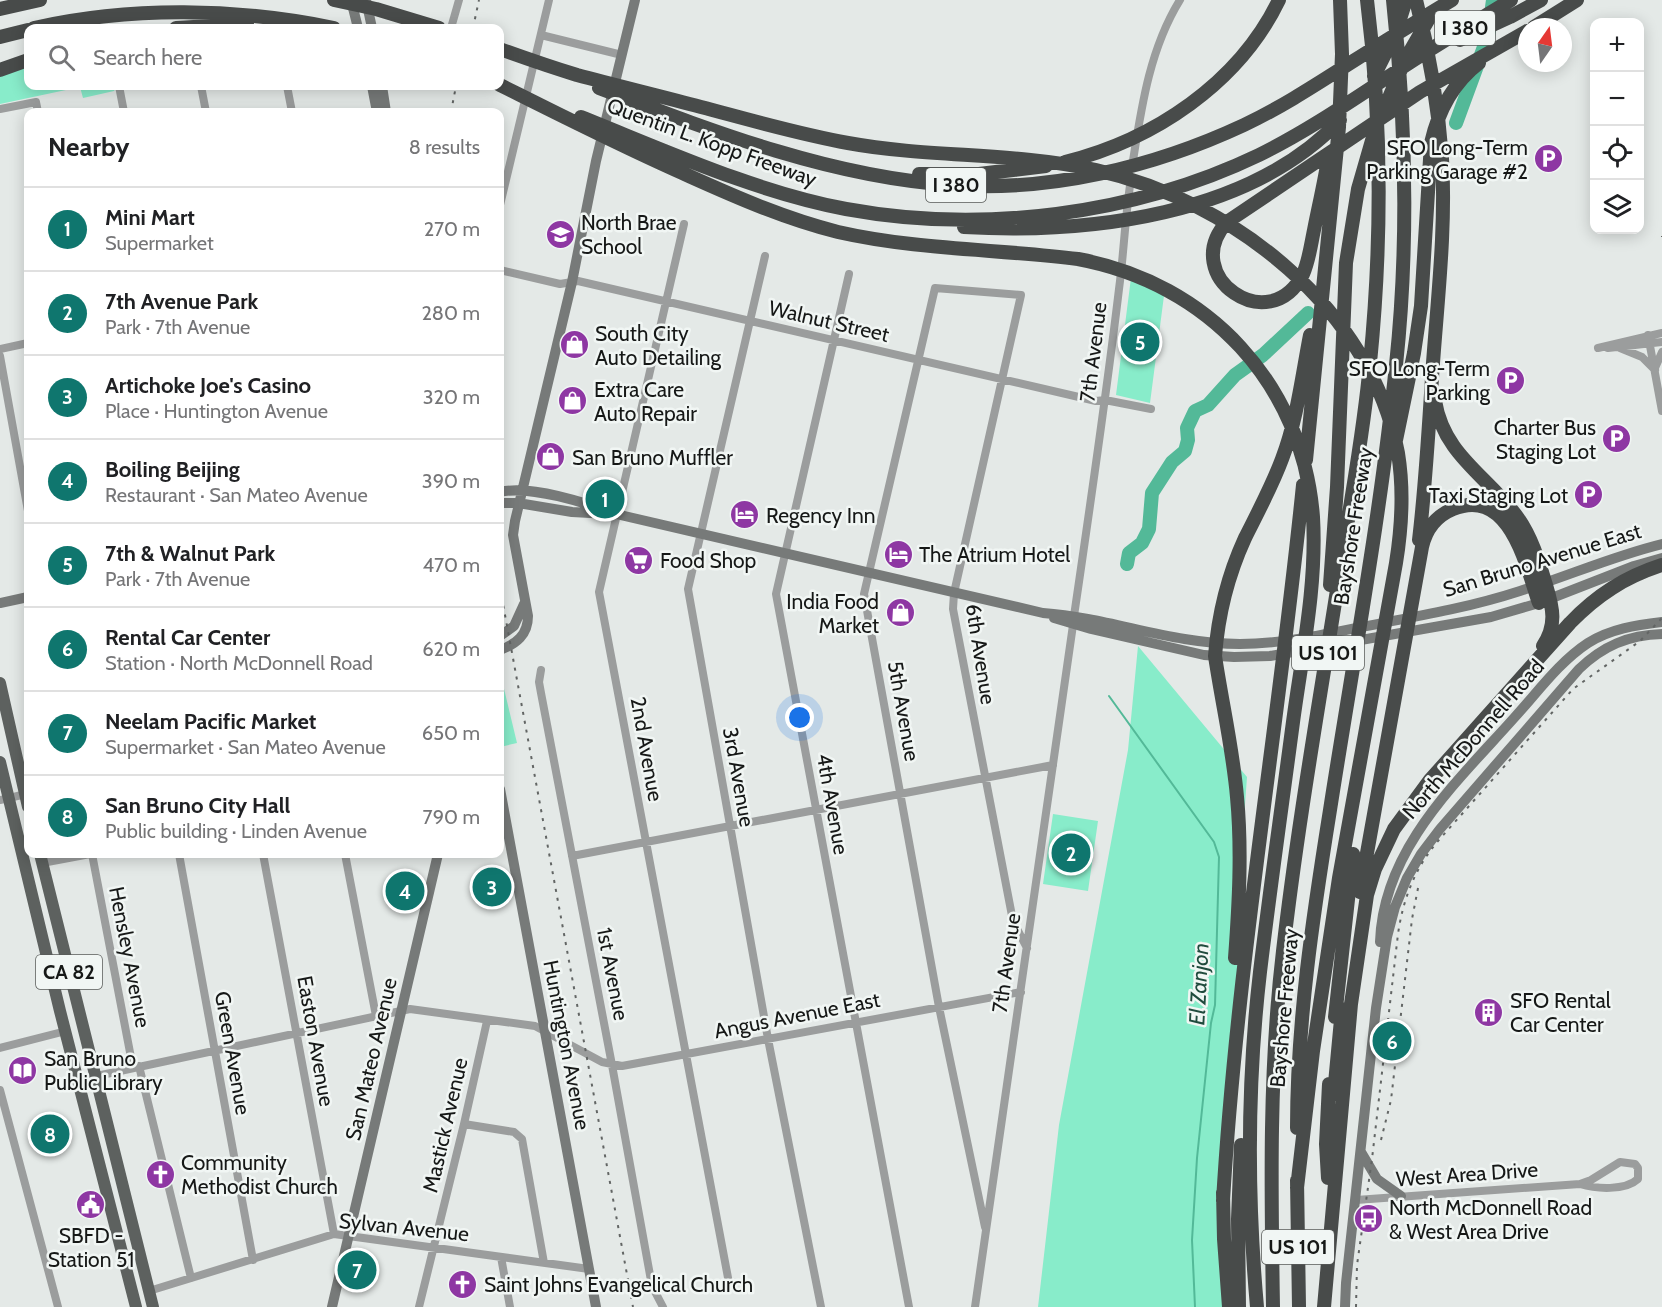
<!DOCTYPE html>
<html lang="en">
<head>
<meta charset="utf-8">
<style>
	:root { --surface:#fff; --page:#f2f2f2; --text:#202124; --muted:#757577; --line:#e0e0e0; --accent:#0f766e }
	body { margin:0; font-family:Cabin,sans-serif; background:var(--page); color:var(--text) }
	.controls { position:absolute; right:18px; top:18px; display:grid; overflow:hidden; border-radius:12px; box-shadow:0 3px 15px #0003 }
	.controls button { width:54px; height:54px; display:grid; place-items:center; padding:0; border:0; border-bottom:2px solid var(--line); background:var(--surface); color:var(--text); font:30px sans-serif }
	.compass { position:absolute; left:1518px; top:18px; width:54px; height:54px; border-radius:50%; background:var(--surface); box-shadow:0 3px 15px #0003; rotate:14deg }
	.you { position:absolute; left:800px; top:718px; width:21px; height:21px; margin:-15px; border:4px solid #fff; border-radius:50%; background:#1a73e8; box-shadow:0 0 0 9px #1a73e833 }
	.badge { display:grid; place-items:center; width:39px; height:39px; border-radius:50%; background:var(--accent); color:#fff; font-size:20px; font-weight:700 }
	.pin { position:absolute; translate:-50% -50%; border:3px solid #fff; box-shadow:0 2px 6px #0006 }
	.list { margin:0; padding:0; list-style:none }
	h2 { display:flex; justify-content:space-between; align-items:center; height:78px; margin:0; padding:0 24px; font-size:26px }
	h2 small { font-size:20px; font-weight:400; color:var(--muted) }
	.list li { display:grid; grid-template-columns:39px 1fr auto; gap:18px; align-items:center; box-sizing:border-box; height:84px; padding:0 24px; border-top:2px solid var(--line) }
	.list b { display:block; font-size:22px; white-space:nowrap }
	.list p { margin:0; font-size:20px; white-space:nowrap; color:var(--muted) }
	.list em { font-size:20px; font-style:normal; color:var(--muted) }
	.icon { flex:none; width:33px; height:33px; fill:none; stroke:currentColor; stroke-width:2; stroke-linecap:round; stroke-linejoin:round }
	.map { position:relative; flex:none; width:1662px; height:1307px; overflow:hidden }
	.search { position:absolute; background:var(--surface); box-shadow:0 3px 15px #0003; left:24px; top:24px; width:480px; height:66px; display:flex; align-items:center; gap:15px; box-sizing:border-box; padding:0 21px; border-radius:12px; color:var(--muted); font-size:22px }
	.panel { position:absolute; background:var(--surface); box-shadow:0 3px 15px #0003; left:24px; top:108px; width:480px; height:750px; border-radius:12px }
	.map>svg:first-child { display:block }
	.green { fill:#88ecca }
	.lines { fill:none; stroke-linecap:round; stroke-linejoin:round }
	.stream { stroke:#53b998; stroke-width:2 }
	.river { stroke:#53b998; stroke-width:14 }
	.street { stroke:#9b9d9d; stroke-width:8 }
	.secondary { stroke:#777a79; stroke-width:10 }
	.primary { stroke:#5d615f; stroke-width:12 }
	.highway { stroke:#484b4a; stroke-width:14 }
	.rail { stroke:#626564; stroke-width:2; stroke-dasharray:3 6; stroke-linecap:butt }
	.labels { text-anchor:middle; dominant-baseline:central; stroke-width:5; stroke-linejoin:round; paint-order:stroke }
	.shield { fill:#f1f6f4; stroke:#585b59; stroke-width:1.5 }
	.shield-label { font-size:20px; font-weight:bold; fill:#161817 }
	.street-label { font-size:21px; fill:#161817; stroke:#f1f6f4 }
	.poi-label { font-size:21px; fill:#161817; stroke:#f1f6f4; text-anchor:start }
	.water-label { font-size:22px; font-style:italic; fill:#1f4b3d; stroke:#f1f6f4 }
</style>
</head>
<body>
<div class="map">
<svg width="1662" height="1307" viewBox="0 0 1662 1307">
	<rect width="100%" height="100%" fill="#e4e9e7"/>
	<path class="green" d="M 28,63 L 28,86 L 117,86 L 114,91 L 83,98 L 80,87 L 0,104 L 0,74 Z
		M 1132,270 L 1165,288 L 1150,403 L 1116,395 Z
		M 1138,646 L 1247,777 L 1239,887 L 1242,934 L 1227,1086 L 1225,1307 L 1038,1307 L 1059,1125 L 1128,750 Z
		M 500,672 L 517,743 L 500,747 Z
		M 1053,814 L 1098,821 L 1088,891 L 1043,884 Z"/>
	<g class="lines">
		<path class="stream" d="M 1109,696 L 1214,842 L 1219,857 L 1215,1005 L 1211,1023 L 1197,1158 L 1192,1240 L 1195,1307"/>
		<path class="river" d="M 1456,123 L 1488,36 L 1493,0
			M 1127,564 L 1129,553 L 1142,543 L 1149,529 L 1152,493 L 1172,462 L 1185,451 L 1188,440 L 1187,428 L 1195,411 L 1208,405 L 1235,375 L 1263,355 L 1308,313"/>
		<path class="street" d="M 451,28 L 459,0
			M 541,35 L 622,55
			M 119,86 L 124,112
			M 201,86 L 206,112
			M 287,86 L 292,112
			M 0,109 L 36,102 L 38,112
			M 1132,167 C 1141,110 1149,50 1180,0
			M 500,205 L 549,0
			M 684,224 L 599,592 L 729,1283
			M 765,256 L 688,589 L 768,1039 L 821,1307
			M 500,270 L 560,284 L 578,281 L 1096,401 L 1105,400 L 1151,409
			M 849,274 L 776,594 L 909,1307
			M 1648,335 L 1662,411
			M 1598,348 L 1662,333
			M 1608,348 L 1662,342
			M 1620,348 L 1642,357 L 1655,370
			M 0,349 L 28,343
			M 0,356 L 28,511
			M 1655,368 L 1662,352
			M 1074,616 C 1090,507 1106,398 1119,289 C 1124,252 1125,216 1131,179
			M 541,670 L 539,682 L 541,693 L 612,1065 L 652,1286 L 663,1307
			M 0,800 L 26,794
			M 92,854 L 133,1068
			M 179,854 L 253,1260
			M 263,854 L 334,1234
			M 345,854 L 376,1016
			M 572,856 L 1053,765
			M 42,863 L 90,854
			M 0,1048 L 66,1031
			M 139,1066 L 191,1278
			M 78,1080 L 410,1009 L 535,1026 L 602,1062 L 622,1066 L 1021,992
			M 0,1090 L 58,1307
			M 464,1124 L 514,1132 L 522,1139 L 544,1263
			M 1356,1200 L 1580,1184 L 1591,1180 L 1620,1162 L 1635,1164 L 1638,1168 L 1638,1179 C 1625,1191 1596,1189 1580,1184
			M 985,1227 L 939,1007 L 864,594 L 935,288 L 1021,295 L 954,593 L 953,609 L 1013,921 L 1027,948
			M 501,1257 L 510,1307
			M 149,1291 L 334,1234 L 589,1269
			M 419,1307 L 464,1124 L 487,1021
			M 975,1307 L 1073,625"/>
		<path class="secondary" d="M 351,0 L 358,28
			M 366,0 L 372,28
			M 372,86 L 377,112
			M 382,86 L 386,112
			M 500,492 C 530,485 586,503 616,514 L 1043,613 C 1111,618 1171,644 1240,644 C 1281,644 1321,635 1361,627 C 1414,617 1468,608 1520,591 C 1568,576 1613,556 1662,544
			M 500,503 L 518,503 L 572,512 L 609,514
			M 0,603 L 28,597
			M 1054,618 L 1091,629 L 1204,655 L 1234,657 L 1270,656 L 1491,617 L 1539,603 L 1634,566 L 1662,558
			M 500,636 L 514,626 L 524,604
			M 500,650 C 516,644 528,635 528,616 L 513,535 L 515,521 L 572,282 L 596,161 L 635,0
			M 500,789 L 596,1307
			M 1380,942 C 1383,849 1457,782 1514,718 C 1537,693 1559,662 1588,643 C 1610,629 1636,625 1662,622
			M 1361,1152 L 1377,1179 L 1401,1196
			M 332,1307 L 438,854
			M 1345,1307 L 1346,1283 L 1376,1008 L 1387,937 L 1395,907 L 1407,878 L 1421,854 L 1440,829 L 1579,669 C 1603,646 1628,635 1662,634"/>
		<path class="primary" d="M 0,683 L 28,807
			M 0,762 L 60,1011 L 136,1307
			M 40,854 L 153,1307"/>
		<path class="highway" d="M 334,0 L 376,9 L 439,28
			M 1416,0 C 1429,51 1438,104 1442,158 C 1446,226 1438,295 1433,363 C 1429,422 1426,482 1419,540
			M 0,9 L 40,0
			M 1534,27 L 1577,0
			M 34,28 C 131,6 237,8 334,28
			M 176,28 L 247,24
			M 0,37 L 28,30
			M 1460,40 L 1510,17 L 1541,0
			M 500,49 C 525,58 551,67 577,75 C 618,86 660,96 701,107 C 750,120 798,134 848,143 C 930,158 1015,152 1096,170 C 1234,201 1371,309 1398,453 C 1404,490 1402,526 1396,563 L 1339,878 L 1313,1051 L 1297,1188
			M 0,70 L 28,60
			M 1374,76 L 1396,32 L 1406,0
			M 500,85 C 562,116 625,148 689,176 C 738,198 786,219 838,232 C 917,250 999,249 1078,259 C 1208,283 1303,384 1313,517 C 1317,585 1302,655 1293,722 C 1282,805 1270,889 1260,972 C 1247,1084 1247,1195 1257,1307
			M 599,88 C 712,131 830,177 951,185 C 1051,192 1154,167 1244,125 C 1280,108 1314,86 1347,65 C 1382,43 1417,21 1452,0
			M 581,117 C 666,151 756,192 846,209 C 982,234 1134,215 1259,155 C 1308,131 1354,99 1400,69 C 1436,45 1474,23 1511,0
			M 1380,119 L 1405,60 L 1431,15
			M 1329,154 C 1325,179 1319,205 1314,230 C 1311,244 1309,261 1303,274 C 1270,340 1178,276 1227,222 L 1420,92 L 1527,31
			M 1065,162 C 1154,140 1239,83 1279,0
			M 919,174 L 979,174 L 1046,166
			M 964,227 C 1089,234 1249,216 1340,120
			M 1435,401 C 1444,456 1488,476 1518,518 C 1532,538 1539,562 1546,585 C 1553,608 1557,625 1543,646
			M 1396,440 L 1414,353 L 1421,306 L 1431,143 C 1438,112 1453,83 1479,63
			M 1306,460 L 1339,127 L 1342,54 L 1340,0
			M 1330,585 L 1337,487 L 1346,263 L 1358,189 L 1373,137
			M 1360,892 L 1422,547 C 1426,529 1436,516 1453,509 C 1510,486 1526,566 1539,603
			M 1235,958 C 1239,904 1242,850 1237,797 C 1233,750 1222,703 1215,656 C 1218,616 1228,575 1245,538 C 1258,512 1272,486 1282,459 C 1297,420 1302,376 1310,335
			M 1335,1017 L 1353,854
			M 1334,1094 L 1342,1009
			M 1297,1128 C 1297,1021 1313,916 1330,810 C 1353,662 1381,514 1396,365 C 1409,243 1406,121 1393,0
			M 1328,1178 L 1326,1144 L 1329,1084
			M 1297,1180 L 1299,1307
			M 1223,1192 L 1224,1239 L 1229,1307
			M 1223,1201 C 1237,961 1279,724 1303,485
			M 1239,1307 L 1238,1219 L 1241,1145
			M 1273,1307 C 1271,1188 1269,1069 1283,951 C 1299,813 1324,676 1345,539 C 1354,481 1365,422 1370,363 C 1382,242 1382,120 1367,0
			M 1324,1307 L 1351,1004 L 1367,895 L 1375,869 L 1394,829 L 1430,780 L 1570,623 C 1597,595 1625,577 1662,565"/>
		<path class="rail" d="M 473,28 L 479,0
			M 451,112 L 456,86
			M 1662,236 L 1662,237
			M 500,588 L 633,1307
			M 1381,1140 L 1391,1100 L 1412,919 L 1419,883
			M 1356,1307 L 1357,1265 L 1372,1159 L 1398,934 C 1403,899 1415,868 1438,841 L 1573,689 L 1640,641 L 1662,618"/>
	</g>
	<defs>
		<symbol id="parking-disc" viewBox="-11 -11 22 22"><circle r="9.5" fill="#8e37a3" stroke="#f1f6f4"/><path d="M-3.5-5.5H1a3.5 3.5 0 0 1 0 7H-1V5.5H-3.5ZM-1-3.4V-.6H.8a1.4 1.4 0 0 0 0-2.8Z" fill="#fff"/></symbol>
		<symbol id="school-disc" viewBox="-11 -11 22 22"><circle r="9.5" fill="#8e37a3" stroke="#f1f6f4"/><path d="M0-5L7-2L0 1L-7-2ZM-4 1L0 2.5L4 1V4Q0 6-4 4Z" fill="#fff"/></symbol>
		<symbol id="shop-disc" viewBox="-11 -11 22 22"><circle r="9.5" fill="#8e37a3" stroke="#f1f6f4"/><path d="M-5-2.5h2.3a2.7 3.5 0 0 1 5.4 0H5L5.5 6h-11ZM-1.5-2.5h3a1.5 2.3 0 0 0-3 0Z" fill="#fff"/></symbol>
		<symbol id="hotel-disc" viewBox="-11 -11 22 22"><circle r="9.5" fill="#8e37a3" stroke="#f1f6f4"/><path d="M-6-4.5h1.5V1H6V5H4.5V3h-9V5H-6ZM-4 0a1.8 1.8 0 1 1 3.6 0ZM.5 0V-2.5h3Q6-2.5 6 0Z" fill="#fff"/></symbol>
		<symbol id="supermarket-disc" viewBox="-11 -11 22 22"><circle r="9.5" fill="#8e37a3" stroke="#f1f6f4"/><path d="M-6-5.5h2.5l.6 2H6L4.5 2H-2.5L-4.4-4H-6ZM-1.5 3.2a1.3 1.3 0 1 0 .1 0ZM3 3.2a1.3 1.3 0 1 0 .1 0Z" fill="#fff"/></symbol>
		<symbol id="building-disc" viewBox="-11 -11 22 22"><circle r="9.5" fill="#8e37a3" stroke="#f1f6f4"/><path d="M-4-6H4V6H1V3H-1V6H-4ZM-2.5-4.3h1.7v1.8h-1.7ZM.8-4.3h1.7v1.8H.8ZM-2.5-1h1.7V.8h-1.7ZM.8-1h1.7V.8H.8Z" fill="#fff"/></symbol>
		<symbol id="library-disc" viewBox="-11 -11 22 22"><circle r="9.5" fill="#8e37a3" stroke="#f1f6f4"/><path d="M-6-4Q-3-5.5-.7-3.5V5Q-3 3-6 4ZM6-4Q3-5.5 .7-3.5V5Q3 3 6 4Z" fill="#fff"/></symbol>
		<symbol id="church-disc" viewBox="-11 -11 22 22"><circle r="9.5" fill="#8e37a3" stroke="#f1f6f4"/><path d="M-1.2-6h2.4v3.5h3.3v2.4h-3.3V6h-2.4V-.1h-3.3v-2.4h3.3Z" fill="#fff"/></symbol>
		<symbol id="civic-disc" viewBox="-11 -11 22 22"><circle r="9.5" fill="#8e37a3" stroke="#f1f6f4"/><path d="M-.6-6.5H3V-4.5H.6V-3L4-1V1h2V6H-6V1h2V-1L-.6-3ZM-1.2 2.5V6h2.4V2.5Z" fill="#fff"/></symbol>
		<symbol id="bus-disc" viewBox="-11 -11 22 22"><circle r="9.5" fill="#8e37a3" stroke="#f1f6f4"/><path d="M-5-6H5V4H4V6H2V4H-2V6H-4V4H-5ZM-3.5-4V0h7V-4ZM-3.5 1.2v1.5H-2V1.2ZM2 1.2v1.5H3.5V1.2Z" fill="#fff"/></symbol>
	</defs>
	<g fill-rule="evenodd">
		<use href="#parking-disc" x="1532" y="142" width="33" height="33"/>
		<use href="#school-disc" x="544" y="218" width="33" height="33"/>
		<use href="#shop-disc" x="558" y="328" width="33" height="33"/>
		<use href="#parking-disc" x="1494" y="364" width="33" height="33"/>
		<use href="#shop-disc" x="556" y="384" width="33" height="33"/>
		<use href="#parking-disc" x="1600" y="422" width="33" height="33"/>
		<use href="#shop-disc" x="534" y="440" width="33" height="33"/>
		<use href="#parking-disc" x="1572" y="478" width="33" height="33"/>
		<use href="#hotel-disc" x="728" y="498" width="33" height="33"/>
		<use href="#hotel-disc" x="882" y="538" width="33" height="33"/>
		<use href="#supermarket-disc" x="622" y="544" width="33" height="33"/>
		<use href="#shop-disc" x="884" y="596" width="33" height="33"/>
		<use href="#building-disc" x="1472" y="996" width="33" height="33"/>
		<use href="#library-disc" x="6" y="1054" width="33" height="33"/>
		<use href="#church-disc" x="144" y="1158" width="33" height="33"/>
		<use href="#civic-disc" x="74" y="1188" width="33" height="33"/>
		<use href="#bus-disc" x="1352" y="1202" width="33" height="33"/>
		<use href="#church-disc" x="446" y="1268" width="33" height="33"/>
	</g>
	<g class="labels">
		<g class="shield">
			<rect x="1435" y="11" width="60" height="34" rx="4.5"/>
			<rect x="926" y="168" width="60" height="34" rx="4.5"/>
			<rect x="1292" y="636" width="72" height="34" rx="4.5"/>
			<rect x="36" y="955" width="66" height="34" rx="4.5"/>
			<rect x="1262" y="1230" width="72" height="34" rx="4.5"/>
		</g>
		<g class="shield-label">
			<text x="1465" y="28">I 380</text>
			<text x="956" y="185">I 380</text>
			<text x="1328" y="653">US 101</text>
			<text x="69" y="972">CA 82</text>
			<text x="1298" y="1247">US 101</text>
		</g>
		<g class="street-label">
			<text transform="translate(712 142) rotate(20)">Quentin L. Kopp Freeway</text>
			<text transform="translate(829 321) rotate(13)">Walnut Street</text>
			<text transform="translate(1093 352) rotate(-83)">7th Avenue</text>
			<text transform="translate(1353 526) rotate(-81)">Bayshore Freeway</text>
			<text transform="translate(1542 560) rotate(-17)">San Bruno Avenue East</text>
			<text transform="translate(981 654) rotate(81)">6th Avenue</text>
			<text transform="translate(904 711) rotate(80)">5th Avenue</text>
			<text transform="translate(1473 739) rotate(-49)">North McDonnell Road</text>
			<text transform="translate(647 749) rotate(80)">2nd Avenue</text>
			<text transform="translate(739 777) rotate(80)">3rd Avenue</text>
			<text transform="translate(833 804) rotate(80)">4th Avenue</text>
			<text transform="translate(130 957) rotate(79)">Hensley Avenue</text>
			<text transform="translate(1006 963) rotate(-82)">7th Avenue</text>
			<text transform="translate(613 974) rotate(79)">1st Avenue</text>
			<text transform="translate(1284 1008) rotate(-85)">Bayshore Freeway</text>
			<text transform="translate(797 1015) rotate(-11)">Angus Avenue East</text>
			<text transform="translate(316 1041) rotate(80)">Easton Avenue</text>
			<text transform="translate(567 1045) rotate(79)">Huntington Avenue</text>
			<text transform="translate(233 1053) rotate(80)">Green Avenue</text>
			<text transform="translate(371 1059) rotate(-77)">San Mateo Avenue</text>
			<text transform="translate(445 1125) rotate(-77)">Mastick Avenue</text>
			<text transform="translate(1467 1174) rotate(-4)">West Area Drive</text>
			<text transform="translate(404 1227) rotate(6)">Sylvan Avenue</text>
		</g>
		<g class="poi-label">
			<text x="1528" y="147" text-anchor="end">SFO Long-Term<tspan x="1528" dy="24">Parking Garage #2</tspan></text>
			<text x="581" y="222">North Brae<tspan x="581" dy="24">School</tspan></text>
			<text x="595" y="333">South City<tspan x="595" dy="24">Auto Detailing</tspan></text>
			<text x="1490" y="368" text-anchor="end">SFO Long-Term<tspan x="1490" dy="24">Parking</tspan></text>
			<text x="594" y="389">Extra Care<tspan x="594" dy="24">Auto Repair</tspan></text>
			<text x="1596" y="427" text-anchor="end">Charter Bus<tspan x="1596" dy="24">Staging Lot</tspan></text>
			<text x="572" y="457">San Bruno Muffler</text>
			<text x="1568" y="495" text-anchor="end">Taxi Staging Lot</text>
			<text x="766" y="515">Regency Inn</text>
			<text x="919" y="554">The Atrium Hotel</text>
			<text x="660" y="560">Food Shop</text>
			<text x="879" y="601" text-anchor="end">India Food<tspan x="879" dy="24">Market</tspan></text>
			<text x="1510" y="1000">SFO Rental<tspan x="1510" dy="24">Car Center</tspan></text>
			<text x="44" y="1058">San Bruno<tspan x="44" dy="24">Public Library</tspan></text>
			<text x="181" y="1162">Community<tspan x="181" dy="24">Methodist Church</tspan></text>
			<text x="1389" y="1207">North McDonnell Road<tspan x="1389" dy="24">&amp; West Area Drive</tspan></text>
			<text x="91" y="1235" text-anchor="middle">SBFD -<tspan x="91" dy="24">Station 51</tspan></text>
			<text x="484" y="1284">Saint Johns Evangelical Church</text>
		</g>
		<g class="water-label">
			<text transform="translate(1199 984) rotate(-87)">El Zanjon</text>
		</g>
	</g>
</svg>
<div class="controls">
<button>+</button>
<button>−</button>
<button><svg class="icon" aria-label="locate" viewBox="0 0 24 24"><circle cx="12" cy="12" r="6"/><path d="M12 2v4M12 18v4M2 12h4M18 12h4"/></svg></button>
<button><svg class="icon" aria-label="layers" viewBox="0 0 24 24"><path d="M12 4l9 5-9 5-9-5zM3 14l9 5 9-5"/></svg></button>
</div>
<svg class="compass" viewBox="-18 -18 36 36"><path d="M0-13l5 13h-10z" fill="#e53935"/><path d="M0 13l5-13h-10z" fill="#757577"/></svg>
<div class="you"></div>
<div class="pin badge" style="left:605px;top:499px">1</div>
<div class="pin badge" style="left:1071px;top:853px">2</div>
<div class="pin badge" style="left:492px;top:887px">3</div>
<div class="pin badge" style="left:405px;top:891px">4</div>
<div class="pin badge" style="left:1140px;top:342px">5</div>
<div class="pin badge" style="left:1392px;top:1041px">6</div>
<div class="pin badge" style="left:357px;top:1270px">7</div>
<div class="pin badge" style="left:50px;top:1134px">8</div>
<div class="search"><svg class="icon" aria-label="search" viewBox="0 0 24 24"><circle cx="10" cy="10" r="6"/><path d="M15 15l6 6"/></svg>Search here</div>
<section class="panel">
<h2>Nearby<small>8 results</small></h2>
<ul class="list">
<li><span class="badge">1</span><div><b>Mini Mart</b><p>Supermarket</p></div><em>270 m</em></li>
<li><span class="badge">2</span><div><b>7th Avenue Park</b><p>Park · 7th Avenue</p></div><em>280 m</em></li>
<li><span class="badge">3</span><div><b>Artichoke Joe's Casino</b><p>Place · Huntington Avenue</p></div><em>320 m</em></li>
<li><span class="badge">4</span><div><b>Boiling Beijing</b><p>Restaurant · San Mateo Avenue</p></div><em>390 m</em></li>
<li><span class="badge">5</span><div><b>7th &amp; Walnut Park</b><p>Park · 7th Avenue</p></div><em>470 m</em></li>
<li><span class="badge">6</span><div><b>Rental Car Center</b><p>Station · North McDonnell Road</p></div><em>620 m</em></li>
<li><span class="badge">7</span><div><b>Neelam Pacific Market</b><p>Supermarket · San Mateo Avenue</p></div><em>650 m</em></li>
<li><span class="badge">8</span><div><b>San Bruno City Hall</b><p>Public building · Linden Avenue</p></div><em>790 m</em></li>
</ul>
</section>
</div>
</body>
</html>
